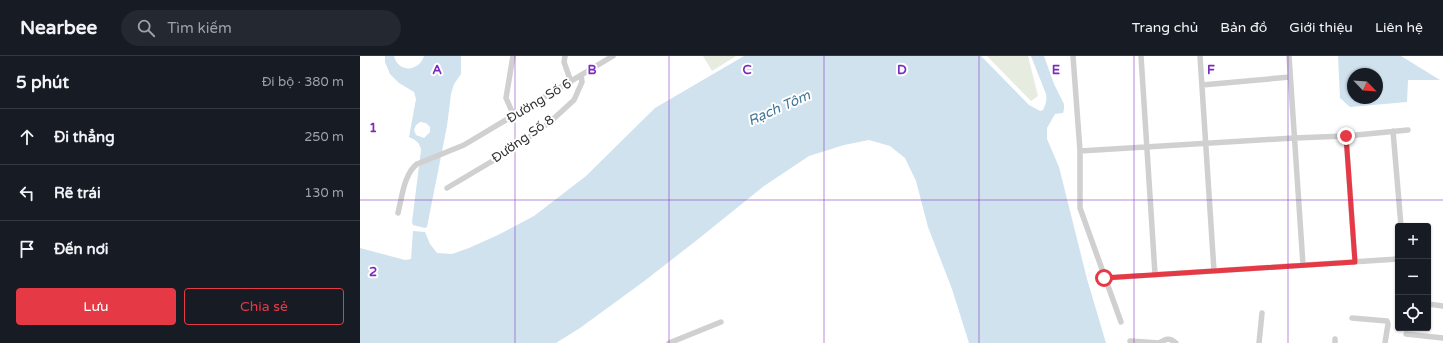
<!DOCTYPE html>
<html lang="vi">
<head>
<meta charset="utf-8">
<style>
	:root { --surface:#171b24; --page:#242831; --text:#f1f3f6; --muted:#9ea1a6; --line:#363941; --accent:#e63946 }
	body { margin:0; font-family:"Varela Round",sans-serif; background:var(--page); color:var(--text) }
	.controls { position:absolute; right:12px; bottom:12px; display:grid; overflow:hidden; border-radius:4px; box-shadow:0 1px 3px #0004 }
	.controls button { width:36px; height:36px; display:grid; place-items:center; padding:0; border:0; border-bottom:1px solid var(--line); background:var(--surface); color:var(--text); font:20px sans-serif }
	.compass { position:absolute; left:987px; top:12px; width:36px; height:36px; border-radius:50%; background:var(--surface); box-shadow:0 1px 3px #0004; rotate:115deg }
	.stop { position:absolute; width:12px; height:12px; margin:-9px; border:3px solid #e63946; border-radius:50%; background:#fff }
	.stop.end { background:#e63946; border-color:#fff; box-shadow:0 1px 4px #0008 }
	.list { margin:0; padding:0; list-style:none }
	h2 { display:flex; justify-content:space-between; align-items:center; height:52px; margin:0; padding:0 16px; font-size:17px }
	h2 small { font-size:13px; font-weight:400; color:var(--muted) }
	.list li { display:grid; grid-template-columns:26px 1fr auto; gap:12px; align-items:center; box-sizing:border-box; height:56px; padding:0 16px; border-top:1px solid var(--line) }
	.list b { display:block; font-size:15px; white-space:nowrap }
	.list em { font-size:13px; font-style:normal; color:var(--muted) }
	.actions { display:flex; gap:8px; padding:12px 16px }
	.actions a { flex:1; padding:9px 0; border:1px solid var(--accent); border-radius:4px; text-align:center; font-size:14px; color:var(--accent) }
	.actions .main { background:var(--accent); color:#fff }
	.icon { flex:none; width:22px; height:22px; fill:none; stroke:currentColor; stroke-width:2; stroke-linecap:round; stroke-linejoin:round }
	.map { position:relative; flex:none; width:1083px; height:287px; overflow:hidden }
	header { display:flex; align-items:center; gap:24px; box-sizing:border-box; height:56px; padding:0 20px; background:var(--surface); border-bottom:1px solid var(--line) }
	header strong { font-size:19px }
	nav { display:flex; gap:22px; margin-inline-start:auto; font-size:14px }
	.search { width:280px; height:36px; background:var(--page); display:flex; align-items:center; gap:10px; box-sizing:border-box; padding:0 14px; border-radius:22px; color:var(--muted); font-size:15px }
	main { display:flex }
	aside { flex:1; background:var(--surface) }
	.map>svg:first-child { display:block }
	.green { fill:#e6ecdf }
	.water { fill:#cfe2ee; fill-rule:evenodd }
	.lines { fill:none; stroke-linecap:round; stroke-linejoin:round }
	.minor { stroke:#d0d0d0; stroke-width:5.5 }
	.route { stroke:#e63946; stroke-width:5 }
	.grid { fill:none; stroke:#7b2cbf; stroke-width:1; stroke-opacity:0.55 }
	.labels { text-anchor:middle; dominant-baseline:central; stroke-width:4; stroke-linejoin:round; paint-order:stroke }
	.street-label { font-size:13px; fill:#333; stroke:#fff }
	.water-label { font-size:14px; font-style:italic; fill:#3f7597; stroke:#fff }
	.grid-label { font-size:13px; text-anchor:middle; font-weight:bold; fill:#7b2cbf; stroke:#fff; stroke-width:4; stroke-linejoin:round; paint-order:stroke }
</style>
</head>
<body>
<header>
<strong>Nearbee</strong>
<div class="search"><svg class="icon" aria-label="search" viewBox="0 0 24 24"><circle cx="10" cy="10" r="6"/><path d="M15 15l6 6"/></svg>Tìm kiếm</div>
<nav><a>Trang chủ</a><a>Bản đồ</a><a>Giới thiệu</a><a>Liên hệ</a></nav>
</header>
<main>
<aside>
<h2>5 phút<small>Đi bộ · 380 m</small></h2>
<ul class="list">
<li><svg class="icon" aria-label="ahead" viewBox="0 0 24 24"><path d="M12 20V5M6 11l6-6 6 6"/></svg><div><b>Đi thẳng</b></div><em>250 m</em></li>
<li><svg class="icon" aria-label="left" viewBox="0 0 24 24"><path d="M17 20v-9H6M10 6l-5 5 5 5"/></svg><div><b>Rẽ trái</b></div><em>130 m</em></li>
<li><svg class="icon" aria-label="arrive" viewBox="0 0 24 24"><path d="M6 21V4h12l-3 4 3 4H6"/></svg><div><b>Đến nơi</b></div></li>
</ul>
<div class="actions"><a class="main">Lưu</a><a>Chia sẻ</a></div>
</aside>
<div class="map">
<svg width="1083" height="287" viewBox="0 0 1083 287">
	<rect width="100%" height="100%" fill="#fff"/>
	<path class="green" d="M 343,0 L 376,0 L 352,15 Z
		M 627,0 L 668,0 L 678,40 L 671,45 Z"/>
	<path class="water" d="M 25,0 L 34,0 C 38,17 59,16 64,0 L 101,0 L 101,18 L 94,28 L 91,38 L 87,70 L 67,171 L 65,172 L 53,169 L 52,166 L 61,94 C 60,87 56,84 49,81 L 56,43 L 54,36 L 39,27 L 30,18 L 25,6 ZM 60,66 L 66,67 L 70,71 L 70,76 L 64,82 L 56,79 L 54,74 L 56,69 Z
		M 384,0 L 621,0 L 669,49 L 680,55 L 683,54 C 686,48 687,44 686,38 L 671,0 L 684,0 L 694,28 L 704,48 L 704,53 L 703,57 L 695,58 L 687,72 L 687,83 L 699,111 L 727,223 L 746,287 L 609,287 L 592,233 L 568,171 L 556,125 L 545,102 L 530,90 L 509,84 L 484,89 L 449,100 L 404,130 L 337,184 L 283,226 L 220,272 L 196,287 L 0,287 L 0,192 L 45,204 L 51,203 L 53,175 L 65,176 L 70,188 L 77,197 L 92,198 L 109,192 L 138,179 L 174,160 L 226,120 L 295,52 Z
		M 978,0 L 1041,0 L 1080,24 L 1048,24 L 1047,46 L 990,51 L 980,42 ZM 993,18 L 1017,18 L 1017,42 L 993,42 Z"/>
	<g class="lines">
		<path class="minor" d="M 153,0 L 146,42 L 154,60
			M 205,0 L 204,6 L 211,26
			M 713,0 L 720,95 L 720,152 L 761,266
			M 781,0 L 795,218
			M 840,0 L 854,215
			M 929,0 L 943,209
			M 842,29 L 930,21
			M 1033,75 L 1041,170
			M 986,80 L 995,206
			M 720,95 L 934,82 L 986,80 L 1048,74
			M 87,132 L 151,94 L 190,66 L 214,44 L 222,26 L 221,19
			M 38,157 C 42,141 44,118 57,108 L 104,89 L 253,0
			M 744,222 L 1038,203
			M 1068,248 L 1083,250
			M 992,262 L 1027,265 L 1028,268 L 1025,287
			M 1046,278 L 1083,282
			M 770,285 L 799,287 C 806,283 809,281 816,287
			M 309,287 L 361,266
			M 899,287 L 902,257
			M 975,287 L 975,283"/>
	</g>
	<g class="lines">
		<path class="route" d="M 744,222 L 995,206 L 986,80"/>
	</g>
	<path class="grid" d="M 155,0 L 155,287M 309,0 L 309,287M 464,0 L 464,287M 619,0 L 619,287M 774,0 L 774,287M 928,0 L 928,287M 0,144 L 1083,144"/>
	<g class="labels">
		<g class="street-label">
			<text transform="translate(179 45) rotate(-31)">Đường Số 6</text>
			<text transform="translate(163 83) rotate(-35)">Đường Số 8</text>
		</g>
		<g class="water-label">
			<text transform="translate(419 52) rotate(-24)">Rạch Tôm</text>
		</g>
	</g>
	<g class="grid-label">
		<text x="77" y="18">A</text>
		<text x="232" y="18">B</text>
		<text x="387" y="18">C</text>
		<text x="542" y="18">D</text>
		<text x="696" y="18">E</text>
		<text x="851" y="18">F</text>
		<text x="13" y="76">1</text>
		<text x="13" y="220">2</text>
	</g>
</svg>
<div class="controls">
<button>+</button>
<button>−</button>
<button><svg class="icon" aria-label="locate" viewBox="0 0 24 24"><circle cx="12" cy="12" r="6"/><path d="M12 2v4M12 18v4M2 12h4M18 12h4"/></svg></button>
</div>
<svg class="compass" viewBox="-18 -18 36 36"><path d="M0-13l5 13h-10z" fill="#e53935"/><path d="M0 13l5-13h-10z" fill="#9ea1a6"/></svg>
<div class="stop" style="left:744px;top:222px"></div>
<div class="stop end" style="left:986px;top:80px"></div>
</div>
</main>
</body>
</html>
